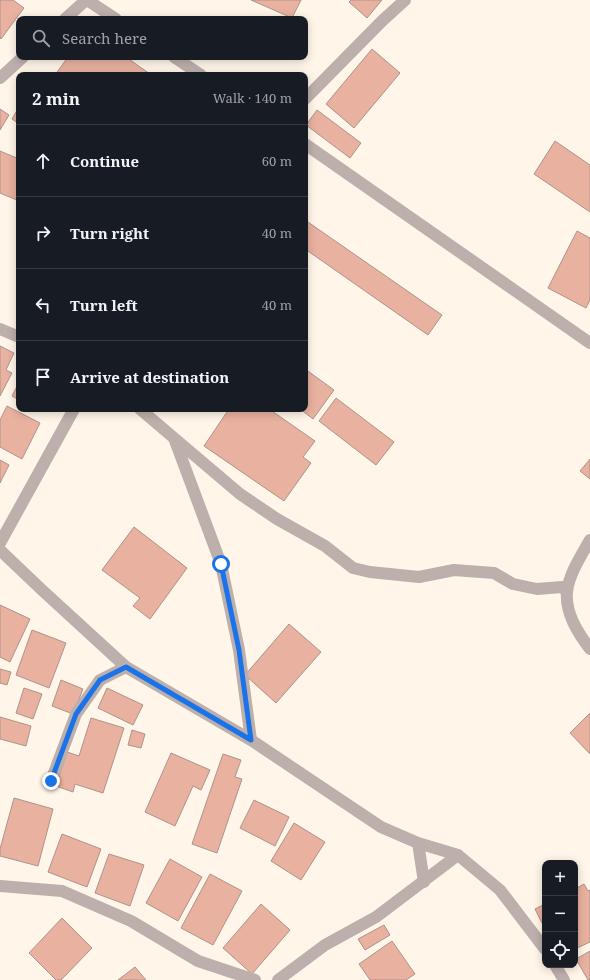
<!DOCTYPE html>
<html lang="en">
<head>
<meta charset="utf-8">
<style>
	:root { --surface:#171b24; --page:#242831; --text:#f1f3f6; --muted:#9ea1a6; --line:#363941 }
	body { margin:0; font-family:"Noto Serif",serif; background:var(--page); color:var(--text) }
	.controls { position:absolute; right:12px; bottom:12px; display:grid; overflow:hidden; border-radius:8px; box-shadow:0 2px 10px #0003 }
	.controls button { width:36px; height:36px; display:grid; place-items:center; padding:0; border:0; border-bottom:1px solid var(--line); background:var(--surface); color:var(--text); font:20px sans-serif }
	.stop { position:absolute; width:12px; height:12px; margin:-9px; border:3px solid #1a73e8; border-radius:50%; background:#fff }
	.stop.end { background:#1a73e8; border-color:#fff; box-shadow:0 1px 4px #0008 }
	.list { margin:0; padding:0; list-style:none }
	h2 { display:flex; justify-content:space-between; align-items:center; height:52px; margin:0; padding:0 16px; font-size:17px }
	h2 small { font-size:13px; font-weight:400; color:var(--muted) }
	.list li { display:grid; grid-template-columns:26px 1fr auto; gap:12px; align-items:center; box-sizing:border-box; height:72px; padding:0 16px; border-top:1px solid var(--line) }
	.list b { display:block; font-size:15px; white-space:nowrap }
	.list em { font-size:13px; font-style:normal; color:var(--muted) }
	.icon { flex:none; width:22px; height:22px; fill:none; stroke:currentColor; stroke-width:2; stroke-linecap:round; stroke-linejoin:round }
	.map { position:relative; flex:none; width:590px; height:980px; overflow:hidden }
	.search { position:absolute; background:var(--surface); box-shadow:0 2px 10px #0003; left:16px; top:16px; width:292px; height:44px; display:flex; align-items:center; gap:10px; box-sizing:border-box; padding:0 14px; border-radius:8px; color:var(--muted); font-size:15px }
	.panel { position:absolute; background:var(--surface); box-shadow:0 2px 10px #0003; left:16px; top:72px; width:292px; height:340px; border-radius:8px }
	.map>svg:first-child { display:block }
	.building { fill:#e9b19f; stroke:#ae938b }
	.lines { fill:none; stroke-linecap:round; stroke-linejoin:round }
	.street { stroke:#bcafac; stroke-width:12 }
	.route { stroke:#1a73e8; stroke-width:5 }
</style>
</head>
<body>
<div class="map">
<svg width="590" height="980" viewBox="0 0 590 980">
	<rect width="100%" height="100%" fill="#fff5e8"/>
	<path class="building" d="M 0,0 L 13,0 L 24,8 L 1,39 L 0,38 Z
		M 251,0 L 301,0 L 292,18 Z
		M 351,0 L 382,0 L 367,18 L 349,2 Z
		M 372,49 L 400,73 L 354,128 L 326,104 Z
		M 68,57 L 126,57 L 150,74 L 149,75 L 55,75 Z
		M 19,107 L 19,124 L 12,119 Z
		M 0,109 L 9,115 L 0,130 Z
		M 317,110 L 361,143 L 350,158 L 306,125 Z
		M 555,141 L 590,165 L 590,212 L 534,174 Z
		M 0,151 L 19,159 L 19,201 L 0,193 Z
		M 305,220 L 442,315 L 428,335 L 305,249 Z
		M 577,231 L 590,238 L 590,300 L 586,308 L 548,288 Z
		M 0,346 L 14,353 L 6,370 L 12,373 L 0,396 Z
		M 305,369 L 334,390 L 313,419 L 300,409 L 305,409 Z
		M 19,382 L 19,400 L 12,396 Z
		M 336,398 L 394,442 L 376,465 L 319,421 Z
		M 7,406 L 40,423 L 22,459 L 0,447 L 0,420 Z
		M 229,409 L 269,409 L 315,441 L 303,457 L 311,463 L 284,501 L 204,446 Z
		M 590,459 L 590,479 L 580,471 Z
		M 0,460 L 9,465 L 0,483 Z
		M 134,527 L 187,568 L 150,619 L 133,606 L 140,598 L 102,570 Z
		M 0,605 L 30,619 L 10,662 L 0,657 Z
		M 289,624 L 321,652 L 276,703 L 245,675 Z
		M 32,630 L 66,643 L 49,688 L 16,675 Z
		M 0,669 L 11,672 L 7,685 L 0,683 Z
		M 61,680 L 83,689 L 73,714 L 52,706 Z
		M 24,688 L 42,694 L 33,719 L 16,713 Z
		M 107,688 L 143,705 L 133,725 L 98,708 Z
		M 590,713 L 590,754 L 570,733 Z
		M 0,717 L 31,726 L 26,746 L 0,739 Z
		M 91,718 L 124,728 L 103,793 L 75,784 L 73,792 L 56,786 L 67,752 L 79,756 Z
		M 132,730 L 145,734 L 141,748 L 128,745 Z
		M 171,753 L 210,770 L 201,790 L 193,786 L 175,826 L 145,812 Z
		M 223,754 L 241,760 L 235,777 L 242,779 L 217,853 L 192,844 Z
		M 14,798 L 53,809 L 38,866 L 0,856 L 0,849 Z
		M 254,800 L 289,817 L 275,846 L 240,828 Z
		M 294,823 L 325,842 L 301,880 L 271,861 Z
		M 62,834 L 101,849 L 87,887 L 48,872 Z
		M 109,854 L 144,865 L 130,906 L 95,893 Z
		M 170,859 L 202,877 L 178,921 L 146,903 Z
		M 210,874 L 242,891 L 213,945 L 181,928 Z
		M 584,884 L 588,891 L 590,890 L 590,942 L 575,949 L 575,889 Z
		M 261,904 L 290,930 L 252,974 L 223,948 Z
		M 545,904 L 545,929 L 535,909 Z
		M 62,918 L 92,948 L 61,980 L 56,980 L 29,953 Z
		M 384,925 L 390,935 L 365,950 L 358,939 Z
		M 392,941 L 415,974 L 406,980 L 370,980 L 359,964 Z
		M 590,951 L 590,980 L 588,980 L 576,959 Z
		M 135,967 L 146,980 L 118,980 Z"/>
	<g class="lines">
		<path class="street" d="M 87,0 L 116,19
			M 65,19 L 86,0
			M 174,57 L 201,75
			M 0,78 L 23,57
			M 305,99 L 382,21 L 405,0
			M 305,144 L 590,343
			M 0,329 L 19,337
			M 140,409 L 174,438 L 221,564 L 239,650 L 251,740
			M 174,438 L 240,494 L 277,519 L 325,546 L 353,568 L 370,572 L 419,577 L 454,570 L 494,573 L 513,584 L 537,589 L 562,587 L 567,592
			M 590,540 C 581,556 569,574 567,592 C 565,613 578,633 590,649
			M 0,543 L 74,409
			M 0,550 L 42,590 L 126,667 L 251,740 L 381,827 L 418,843 L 458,855 L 500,890 L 545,949
			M 51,781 L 76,714 L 100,680 L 126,667
			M 418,843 L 424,882
			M 0,886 L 62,891 L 131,921 L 198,961 L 255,980
			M 555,965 L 564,980
			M 278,980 L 325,945 L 376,917 L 458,855"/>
	</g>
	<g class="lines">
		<path class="route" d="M 51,781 L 76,714 L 100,680 L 126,667 L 251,740 L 239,650 L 221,564"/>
	</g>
</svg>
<div class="controls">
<button>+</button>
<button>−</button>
<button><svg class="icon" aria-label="locate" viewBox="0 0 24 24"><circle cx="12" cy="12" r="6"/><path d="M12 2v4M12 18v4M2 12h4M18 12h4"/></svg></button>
</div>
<div class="stop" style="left:221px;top:564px"></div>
<div class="stop end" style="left:51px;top:781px"></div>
<div class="search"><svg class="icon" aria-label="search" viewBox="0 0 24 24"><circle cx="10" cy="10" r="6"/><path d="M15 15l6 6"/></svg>Search here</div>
<section class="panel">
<h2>2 min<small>Walk · 140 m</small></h2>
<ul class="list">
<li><svg class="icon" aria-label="ahead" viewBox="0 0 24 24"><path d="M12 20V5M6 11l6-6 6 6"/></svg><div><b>Continue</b></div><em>60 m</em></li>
<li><svg class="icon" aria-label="right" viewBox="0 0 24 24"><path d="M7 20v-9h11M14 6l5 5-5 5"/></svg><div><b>Turn right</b></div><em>40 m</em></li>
<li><svg class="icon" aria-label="left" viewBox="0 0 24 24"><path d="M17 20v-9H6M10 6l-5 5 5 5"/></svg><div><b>Turn left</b></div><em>40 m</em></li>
<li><svg class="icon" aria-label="arrive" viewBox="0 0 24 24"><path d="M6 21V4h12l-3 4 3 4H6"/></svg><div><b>Arrive at destination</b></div></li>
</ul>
</section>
</div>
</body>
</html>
